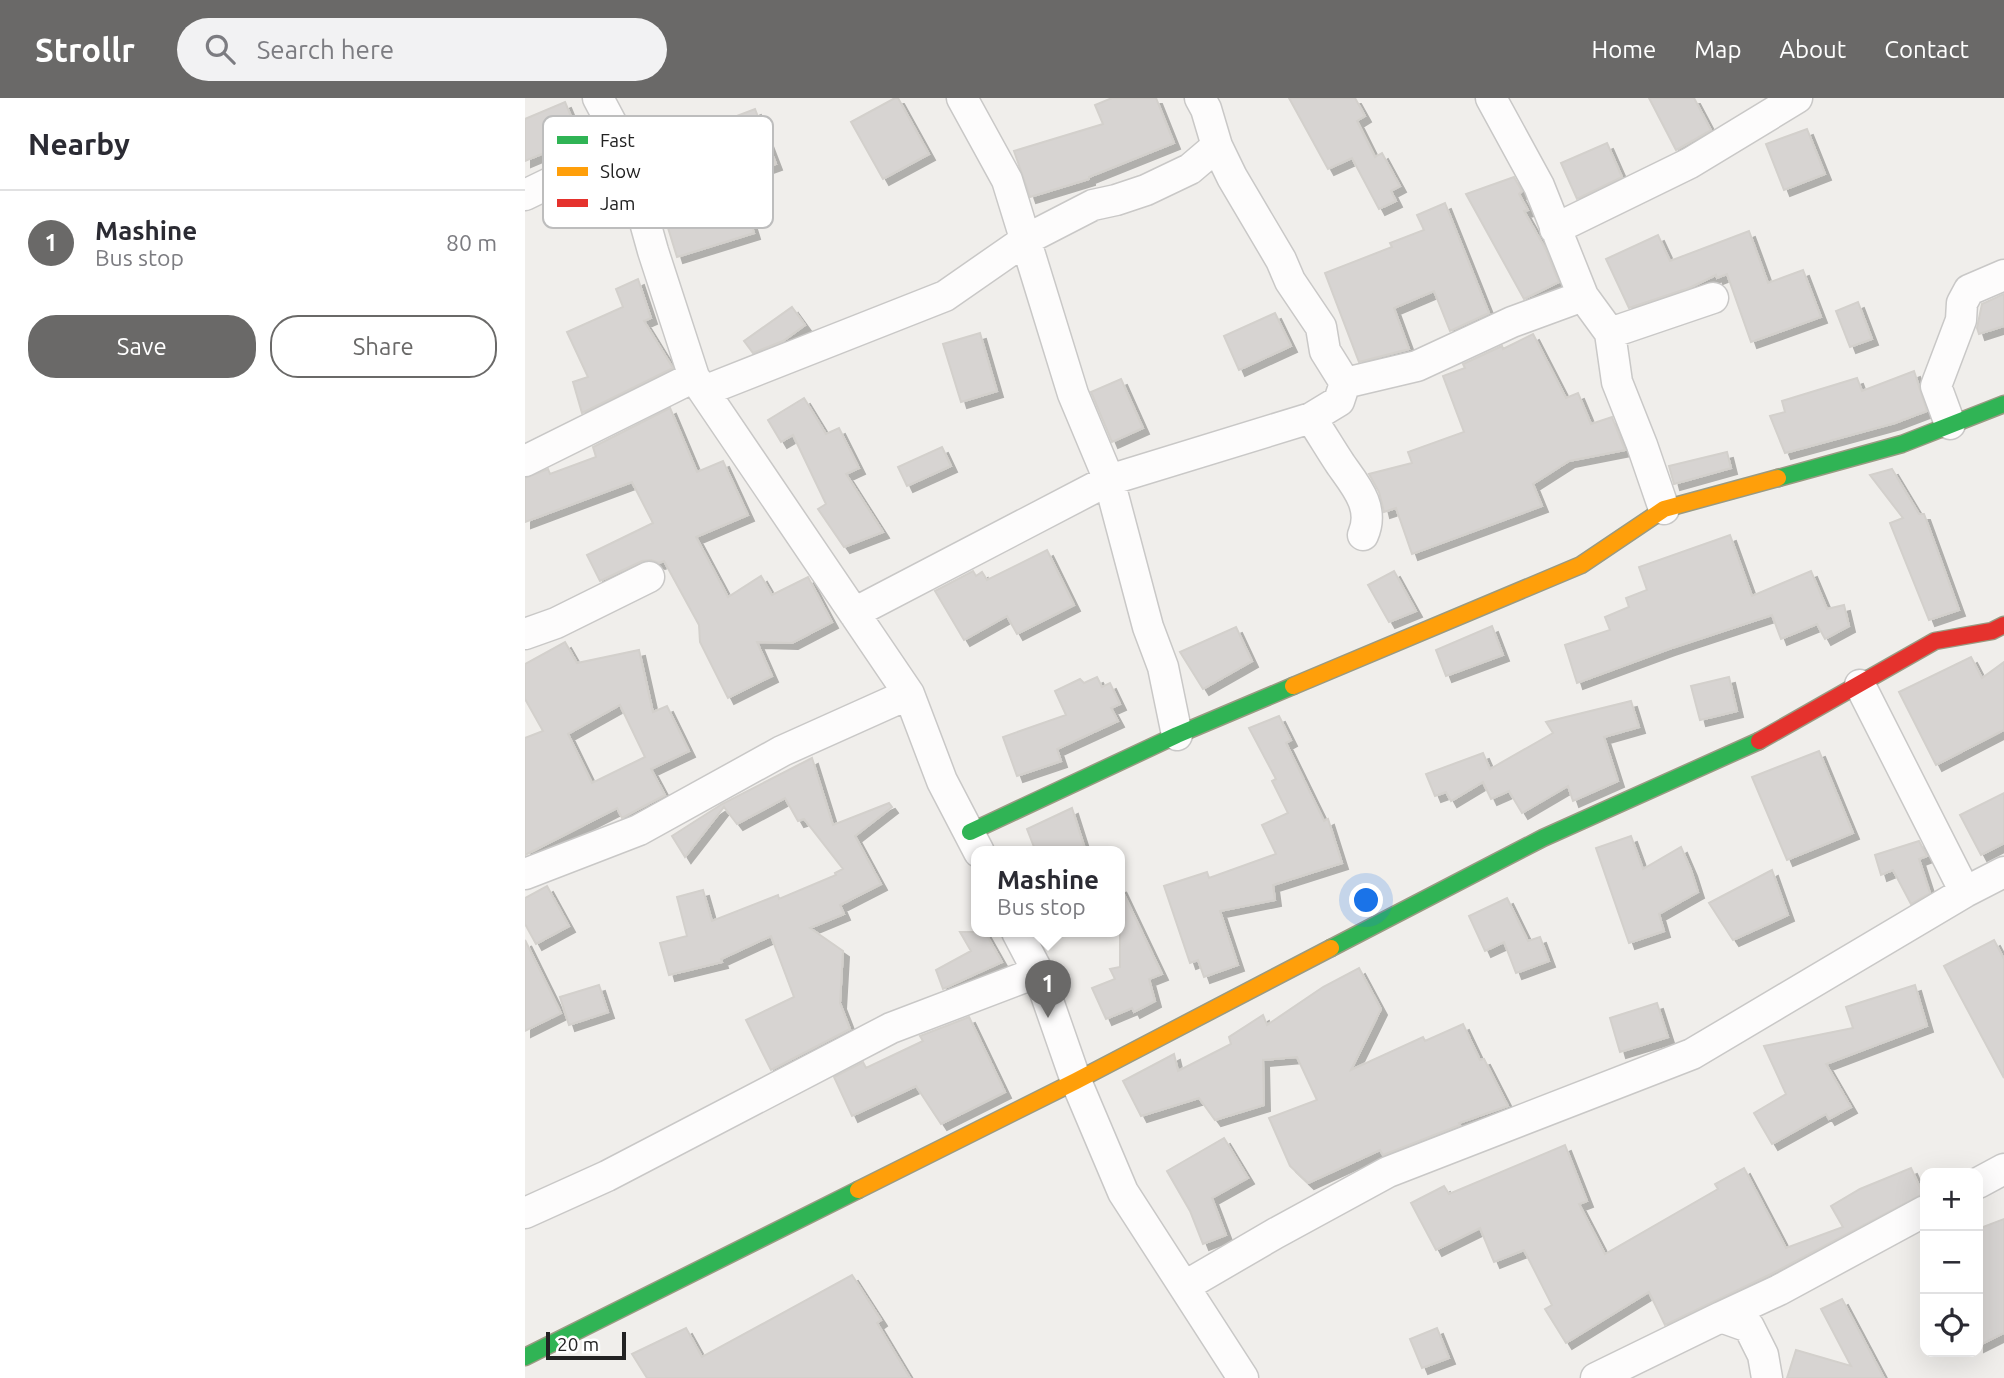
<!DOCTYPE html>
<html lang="en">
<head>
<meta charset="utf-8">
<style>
	:root { --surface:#fff; --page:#f2f2f3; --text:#2b2b33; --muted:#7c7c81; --line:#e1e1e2; --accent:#6a6968 }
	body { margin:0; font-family:Ubuntu,sans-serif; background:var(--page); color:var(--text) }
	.controls { position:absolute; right:21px; bottom:21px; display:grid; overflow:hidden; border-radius:14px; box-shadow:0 7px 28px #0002 }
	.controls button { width:63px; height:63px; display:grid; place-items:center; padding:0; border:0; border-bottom:2px solid var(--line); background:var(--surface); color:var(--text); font:35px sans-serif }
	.scale { position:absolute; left:21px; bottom:18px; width:80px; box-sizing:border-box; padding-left:7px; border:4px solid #222; border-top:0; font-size:19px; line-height:24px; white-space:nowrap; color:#222; -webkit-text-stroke:5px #fff; paint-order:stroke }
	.you { position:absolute; left:842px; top:803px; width:24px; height:24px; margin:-18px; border:5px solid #fff; border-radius:50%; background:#1a73e8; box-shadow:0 0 0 10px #1a73e833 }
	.badge { display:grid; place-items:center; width:46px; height:46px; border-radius:50%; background:var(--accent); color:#fff; font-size:23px; font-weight:700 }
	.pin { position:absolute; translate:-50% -58px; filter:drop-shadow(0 2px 4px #0008) }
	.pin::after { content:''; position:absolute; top:37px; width:24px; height:21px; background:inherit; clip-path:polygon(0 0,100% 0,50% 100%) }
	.popup { position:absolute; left:446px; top:748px; width:154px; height:91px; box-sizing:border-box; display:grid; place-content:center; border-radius:14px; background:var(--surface); filter:drop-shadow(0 2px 5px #0005); font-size:23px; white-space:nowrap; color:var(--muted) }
	.popup b { font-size:26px; color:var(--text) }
	.popup::after { content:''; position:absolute; left:50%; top:100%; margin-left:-14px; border:14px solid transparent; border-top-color:var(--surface) }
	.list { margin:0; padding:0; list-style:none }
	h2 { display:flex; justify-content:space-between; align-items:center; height:91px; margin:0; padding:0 28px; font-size:30px }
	h2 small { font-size:23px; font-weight:400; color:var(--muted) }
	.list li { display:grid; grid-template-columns:46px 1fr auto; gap:21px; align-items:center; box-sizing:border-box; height:105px; padding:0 28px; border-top:2px solid var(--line) }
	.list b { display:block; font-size:26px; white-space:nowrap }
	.list p { margin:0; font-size:23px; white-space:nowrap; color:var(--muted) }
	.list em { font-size:23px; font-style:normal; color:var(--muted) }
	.actions { display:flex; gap:14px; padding:21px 28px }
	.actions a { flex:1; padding:16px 0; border:2px solid var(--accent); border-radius:28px; text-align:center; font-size:24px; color:var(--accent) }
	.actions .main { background:var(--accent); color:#fff }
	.icon { flex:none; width:38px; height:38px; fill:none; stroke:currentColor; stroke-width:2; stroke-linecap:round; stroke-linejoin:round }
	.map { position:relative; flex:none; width:1479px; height:1280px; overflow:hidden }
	header { display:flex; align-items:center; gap:42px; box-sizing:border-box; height:98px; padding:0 35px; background:var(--accent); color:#fff }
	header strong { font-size:33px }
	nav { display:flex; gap:38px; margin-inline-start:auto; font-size:24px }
	.search { width:490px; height:63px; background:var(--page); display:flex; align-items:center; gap:18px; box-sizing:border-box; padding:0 24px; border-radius:38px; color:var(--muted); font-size:26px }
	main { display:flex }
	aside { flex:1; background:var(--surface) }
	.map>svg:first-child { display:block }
	.building { fill:#d7d4d2; stroke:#d3d0cc; stroke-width:2; fill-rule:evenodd; filter:url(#shadow) }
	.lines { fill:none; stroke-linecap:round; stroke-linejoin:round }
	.street-casing { stroke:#c9c8c7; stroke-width:33 }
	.fast-casing { stroke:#999a82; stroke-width:19 }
	.slow-casing { stroke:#999a82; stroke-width:19 }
	.jam-casing { stroke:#999a82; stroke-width:19 }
	.street { stroke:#fdfcfc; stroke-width:30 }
	.fast { stroke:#30b455; stroke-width:16 }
	.slow { stroke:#ff9f0a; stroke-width:16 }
	.jam { stroke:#e5322d; stroke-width:16 }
	.key { fill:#fff; stroke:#bdbdbd; stroke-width:2 }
	.key-label { font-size:19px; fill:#222 }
</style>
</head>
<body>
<header>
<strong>Strollr</strong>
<div class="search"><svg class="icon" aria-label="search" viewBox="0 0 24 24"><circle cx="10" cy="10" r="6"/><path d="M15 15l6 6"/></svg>Search here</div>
<nav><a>Home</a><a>Map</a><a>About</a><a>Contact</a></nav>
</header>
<main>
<aside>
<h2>Nearby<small></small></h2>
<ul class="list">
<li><span class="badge">1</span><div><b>Mashine</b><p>Bus stop</p></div><em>80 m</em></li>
</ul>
<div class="actions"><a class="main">Save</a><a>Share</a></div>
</aside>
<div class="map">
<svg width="1479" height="1280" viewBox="0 0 1479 1280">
	<defs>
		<filter id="shadow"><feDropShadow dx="6" dy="6" stdDeviation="0" flood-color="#0004"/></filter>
	</defs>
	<rect width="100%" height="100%" fill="#f0eeeb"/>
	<path class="building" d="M 370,0 L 373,0 L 404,56 L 358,81 L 326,24 Z
		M 587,0 L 631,0 L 649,45 L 564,79 L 564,81 L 505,99 L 489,53 L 578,26 L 570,7 Z
		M 764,0 L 830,0 L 840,18 L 832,23 L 850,59 L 857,55 L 875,88 L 866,93 L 871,103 L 854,111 L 827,60 L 803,71 Z
		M 1124,0 L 1169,0 L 1186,32 L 1151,52 Z
		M 40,4 L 55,40 L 0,63 L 0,21 Z
		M 230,11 L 251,66 L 212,80 L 229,135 L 152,159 L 139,117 L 144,116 L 124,74 L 119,57 L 162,37 Z
		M 1282,31 L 1300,76 L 1259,92 L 1241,46 Z
		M 1082,45 L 1097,79 L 1052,101 L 1036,65 Z
		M 989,79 L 997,93 L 994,96 L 1003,112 L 999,113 L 1021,152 L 1034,184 L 999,201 L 941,96 Z
		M 920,105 L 964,215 L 925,233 L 909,193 L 869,210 L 884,251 L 834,264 L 800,175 L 867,149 L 865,145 L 899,132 L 892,117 Z
		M 1224,133 L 1243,185 L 1278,172 L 1296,219 L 1226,244 L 1202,176 L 1192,180 L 1191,177 L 1164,190 L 1104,210 L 1081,161 L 1133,137 L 1145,163 Z
		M 113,181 L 126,220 L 119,223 L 148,270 L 57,315 L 48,284 L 63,279 L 42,234 L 98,209 L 91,191 Z
		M 1479,196 L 1479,228 L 1454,236 L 1452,230 L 1457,206 Z
		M 1333,204 L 1347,241 L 1325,249 L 1311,213 Z
		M 267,209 L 280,227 L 258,243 L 228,255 L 219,243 Z
		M 750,215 L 766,248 L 714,272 L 699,238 Z
		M 455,235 L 472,293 L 436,304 L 418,246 Z
		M 1008,236 L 1041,300 L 1053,295 L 1066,326 L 1087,319 L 1100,352 L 1044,363 L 1008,386 L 1017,408 L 887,456 L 871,410 L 859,414 L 854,394 L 844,376 L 887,365 L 883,354 L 939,334 L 918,278 L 940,270 L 938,266 L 977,248 L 978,251 Z
		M 1389,273 L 1402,313 L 1370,325 L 1260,355 L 1245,318 L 1260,314 L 1257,303 L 1332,280 L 1337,293 Z
		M 596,281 L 618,330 L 587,344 L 566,294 Z
		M 279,300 L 301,336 L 314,330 L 334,370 L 321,376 L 358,434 L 319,449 L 293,411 L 301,406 L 268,337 L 256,344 L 243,322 Z
		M 145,310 L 172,374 L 198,363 L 223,417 L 171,439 L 203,499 L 236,478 L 247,497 L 283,479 L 307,524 L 267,545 L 232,544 L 247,578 L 203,600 L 175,544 L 174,527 L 139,463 L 134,465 L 126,462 L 117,463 L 75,483 L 62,457 L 128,425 L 107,384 L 0,424 L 0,380 L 23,371 L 25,376 L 71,359 L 68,349 Z
		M 417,349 L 426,368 L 382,388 L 373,369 Z
		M 1202,354 L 1206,370 L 1149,386 L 1144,368 Z
		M 1367,371 L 1394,416 L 1399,416 L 1434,512 L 1404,522 L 1365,425 L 1378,420 L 1345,377 Z
		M 1205,437 L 1227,498 L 1286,473 L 1302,511 L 1319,507 L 1324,528 L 1300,541 L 1292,526 L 1256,541 L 1247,517 L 1144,551 L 1052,585 L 1040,547 L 1085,532 L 1080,519 L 1104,509 L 1101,500 L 1122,492 L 1114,469 Z
		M 522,452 L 549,507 L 492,536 L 482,518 L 439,542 L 410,493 L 448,473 L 451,478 L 457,474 L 462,482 Z
		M 869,473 L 891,513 L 864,524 L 843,487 Z
		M 967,528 L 978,557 L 921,578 L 911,552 Z
		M 711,529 L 727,563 L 678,591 L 655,554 Z
		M 40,544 L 52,565 L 114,552 L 128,614 L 142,608 L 164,653 L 126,671 L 140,697 L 97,720 L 92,710 L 0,757 L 0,640 L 18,633 L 0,601 L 0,566 ZM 95,607 L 120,659 L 67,685 L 43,636 Z
		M 1446,559 L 1457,580 L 1479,564 L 1479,632 L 1411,667 L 1374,594 Z
		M 572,579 L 577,589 L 585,585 L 595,606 L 586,610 L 593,623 L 532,651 L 536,663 L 492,678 L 478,639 L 541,617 L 530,593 L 555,581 L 559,585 Z
		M 1204,579 L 1212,613 L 1175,622 L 1166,588 Z
		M 1106,603 L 1114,629 L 1079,639 L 1093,683 L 1048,703 L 1043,688 L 997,715 L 984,693 L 966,701 L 958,684 L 926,703 L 921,694 L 910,698 L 901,676 L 958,655 L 965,671 L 1028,635 L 1021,624 Z
		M 754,618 L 766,642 L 761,645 L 799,723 L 803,721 L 817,765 L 748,787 L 750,802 L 695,813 L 713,867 L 679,879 L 673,862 L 665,865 L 639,788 L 682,774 L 684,780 L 751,756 L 737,727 L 763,715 L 747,683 L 751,681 L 724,630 Z
		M 1294,653 L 1328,735 L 1262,762 L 1227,679 Z
		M 287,660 L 308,727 L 364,705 L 367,709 L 330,738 L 356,786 L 315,807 L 319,816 L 285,830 L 318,853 L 315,905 L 325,931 L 246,972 L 221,922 L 269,899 L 246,838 L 196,861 L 197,864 L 144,877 L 135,845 L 162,838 L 152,799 L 178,792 L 187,823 L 253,797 L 254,801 L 311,777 L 310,775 L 318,771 L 279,721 L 273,723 L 260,700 L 212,726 L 199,709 L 160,759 L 147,738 L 197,706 Z
		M 1479,695 L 1479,745 L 1456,757 L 1435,717 Z
		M 547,710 L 561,754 L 511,754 L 502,731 Z
		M 1106,738 L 1118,771 L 1156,749 L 1166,772 L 1173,794 L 1134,816 L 1139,833 L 1104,845 L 1071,750 Z
		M 1394,743 L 1402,758 L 1394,761 L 1405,795 L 1386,806 L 1368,772 L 1356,777 L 1350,757 Z
		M 1247,772 L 1263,817 L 1208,842 L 1184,805 Z
		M 22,788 L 44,828 L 11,846 L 0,826 L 0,800 Z
		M 595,788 L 637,876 L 624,881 L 630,903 L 609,914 L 607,910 L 581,921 L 567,890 L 590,881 L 585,871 L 595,869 Z
		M 982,800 L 1003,843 L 1015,839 L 1024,863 L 991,875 L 979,844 L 960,853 L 944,818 Z
		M 435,834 L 460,834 L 477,864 L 418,891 L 411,872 L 446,853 Z
		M 0,842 L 36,915 L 0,933 Z
		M 1469,842 L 1479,861 L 1479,980 L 1419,868 Z
		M 834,870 L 856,911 L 826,972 L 898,939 L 900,943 L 938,926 L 955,962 L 959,961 L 983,1008 L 934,1025 L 935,1027 L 858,1057 L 855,1052 L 783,1085 L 765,1068 L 744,1020 L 792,1002 L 772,959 L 738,962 L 739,1007 L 690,1022 L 674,1000 L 616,1018 L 598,983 L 649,956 L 653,973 L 706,946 L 704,939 L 738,917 L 742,927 L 798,889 Z
		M 74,887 L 83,914 L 44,927 L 35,899 Z
		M 1390,887 L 1402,928 L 1301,966 L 1326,1009 L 1304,1021 L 1301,1016 L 1247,1046 L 1229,1015 L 1261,996 L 1239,948 L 1328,930 L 1321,909 Z
		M 1132,905 L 1143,939 L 1095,954 L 1085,920 Z
		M 444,919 L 480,994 L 416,1026 L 391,988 L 327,1018 L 309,979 L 338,964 L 341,970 L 398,943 L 395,938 Z
		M 699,1040 L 723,1080 L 687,1100 L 701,1137 L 678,1146 L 665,1113 L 642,1073 Z
		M 1040,1047 L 1062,1103 L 1054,1106 L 1080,1156 L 1193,1091 L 1190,1086 L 1219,1070 L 1261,1150 L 1318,1129 L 1306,1108 L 1335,1091 L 1386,1070 L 1398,1096 L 1246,1176 L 1140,1227 L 1124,1194 L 1041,1245 L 1020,1211 L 1027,1207 L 999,1152 L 969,1164 L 955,1130 L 911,1152 L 886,1105 L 919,1088 L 924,1096 Z
		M 1479,1121 L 1479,1235 L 1453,1248 L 1453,1131 Z
		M 327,1177 L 356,1222 L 352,1225 L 385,1280 L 122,1280 L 107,1256 L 161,1230 L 177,1259 Z
		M 1317,1201 L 1359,1280 L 1262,1280 L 1271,1252 L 1326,1268 L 1296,1211 Z
		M 912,1230 L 924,1260 L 897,1270 L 885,1241 Z"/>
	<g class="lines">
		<defs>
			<path id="street" d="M 73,0 L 99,49 L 128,153 L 169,279 L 384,596 L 417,683 L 454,754
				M 437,0 L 482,82 L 548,296 L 584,382 L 623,529 L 638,569 L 652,637
				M 966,0 L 1014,88 L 1058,198 L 1085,235 L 1092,284 L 1117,347 L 1139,411
				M 692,48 L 707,79 L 756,162 L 765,183 L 796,229 L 800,253 L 820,285
				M 0,97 L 99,49
				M 1030,131 L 1165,65 L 1272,0
				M 1085,235 L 1188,200
				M 179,293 L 420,198 L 502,141 L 568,107 L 591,102 L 621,92 L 665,71 L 692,48 L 681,11 L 675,0
				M 786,320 C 796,335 806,352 816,367 C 831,388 850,410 838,437
				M 1425,326 L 1411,288 L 1436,222 L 1437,205 L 1444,192 L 1479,177
				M 0,363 L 169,279
				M 329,515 L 584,382 L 786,320 L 814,303 L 820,285 L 892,268 L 987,224 L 1058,198
				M 0,536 L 31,525 L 124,479
				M 1335,587 L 1440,794
				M 0,776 L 114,732 L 257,653 L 384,596
				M 492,834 L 513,874 L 551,983 L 598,1094 L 718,1280
				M 1453,1085 L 1479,1071
				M 0,1115 L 82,1078 L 366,930 L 513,874
				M 660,1188 L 751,1135 L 863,1074 L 1167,956 L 1440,794 L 1479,774
				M 1196,1219 L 1254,1192 L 1400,1113
				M 1071,1280 L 1196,1219 L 1224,1229 L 1238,1257 L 1242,1280"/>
			<path id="fast" d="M 1253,380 L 1377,346 L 1479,306
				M 445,734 L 652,637 L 768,588
				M 806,850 L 1018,740 L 1234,643
				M 0,1259 L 333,1092"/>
			<path id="slow" d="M 768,588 L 1056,467 L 1139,411 L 1253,380
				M 333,1092 L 551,983 L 806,850"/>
			<path id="jam" d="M 1234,643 L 1410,543 L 1467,533 L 1479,527"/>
		</defs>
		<use href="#street" class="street-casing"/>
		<use href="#fast" class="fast-casing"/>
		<use href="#slow" class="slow-casing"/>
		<use href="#jam" class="jam-casing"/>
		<use href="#street" class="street"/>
		<use href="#fast" class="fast"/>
		<use href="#slow" class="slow"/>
		<use href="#jam" class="jam"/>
	</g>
	<rect x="18" y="18" width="230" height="112" rx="10" class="key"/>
	<rect x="32" y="38" width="31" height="8" fill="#30b455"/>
	<rect x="32" y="69" width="31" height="9" fill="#ff9f0a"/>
	<rect x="32" y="101" width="31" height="8" fill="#e5322d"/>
	<g class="key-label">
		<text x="75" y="49">Fast</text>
		<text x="75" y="80">Slow</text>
		<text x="75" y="112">Jam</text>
	</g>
</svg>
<div class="controls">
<button>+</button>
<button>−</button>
<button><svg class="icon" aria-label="locate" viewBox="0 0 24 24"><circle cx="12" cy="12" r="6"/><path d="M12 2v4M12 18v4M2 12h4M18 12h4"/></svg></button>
</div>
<div class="scale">20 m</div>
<div class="you"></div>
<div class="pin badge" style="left:523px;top:920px">1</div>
<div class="popup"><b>Mashine</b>Bus stop</div>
</div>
</main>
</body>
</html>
